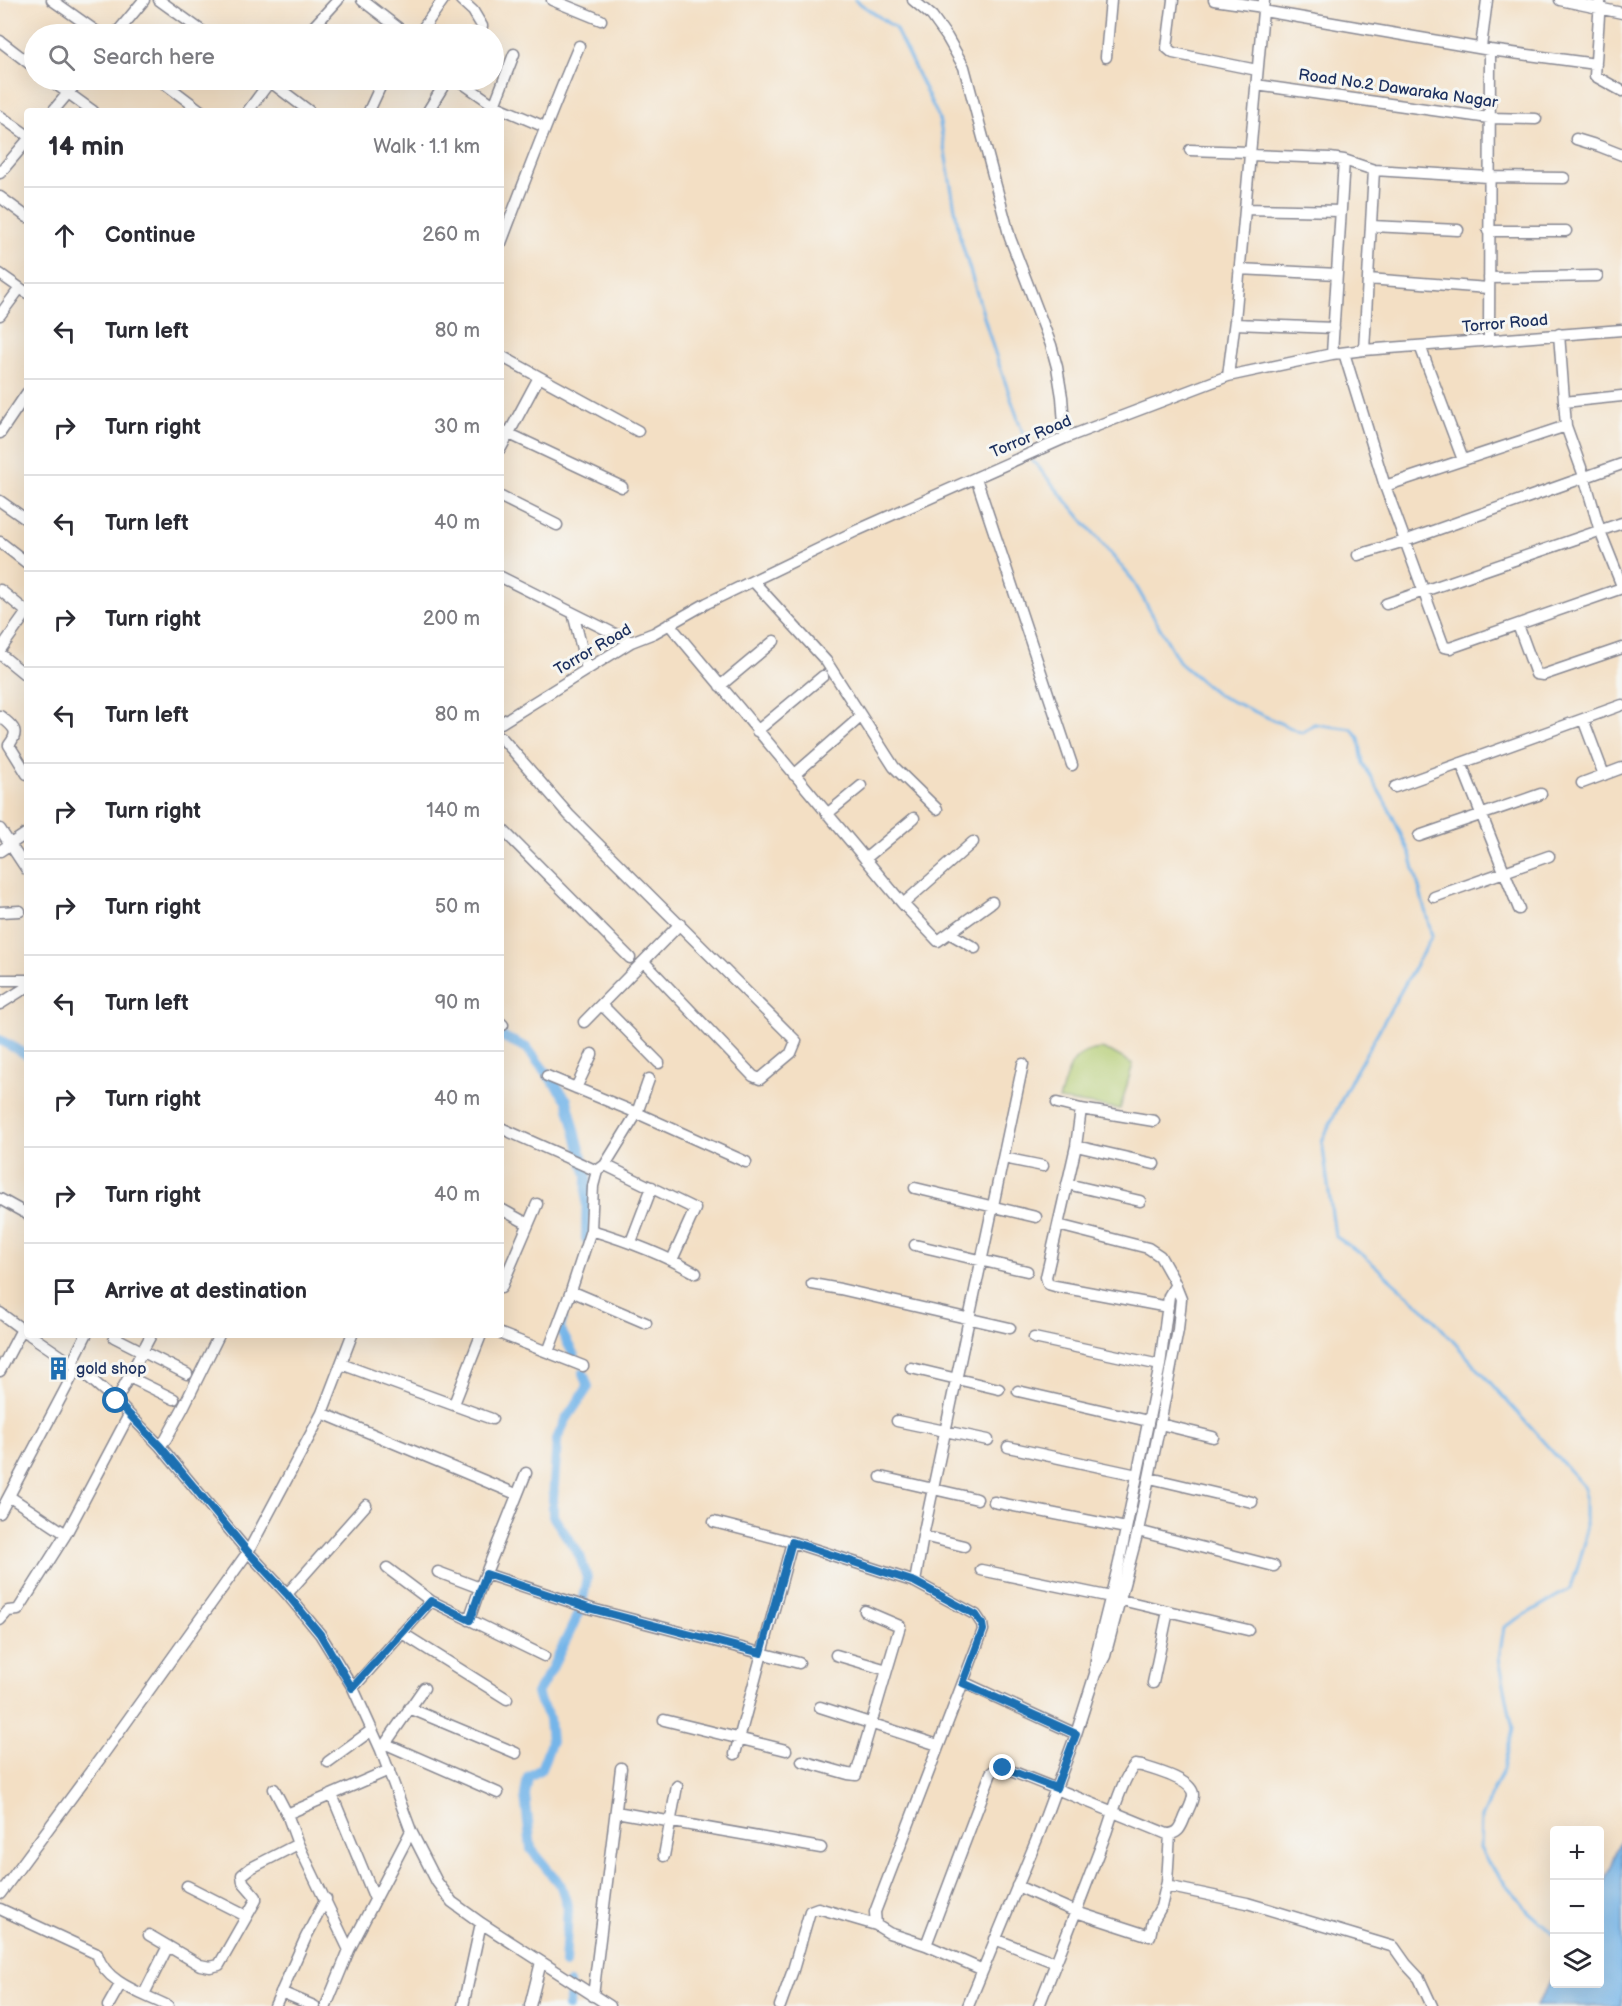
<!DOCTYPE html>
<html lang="en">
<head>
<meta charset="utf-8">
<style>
	:root { --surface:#fff; --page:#f7f7f7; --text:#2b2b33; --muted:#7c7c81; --line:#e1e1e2 }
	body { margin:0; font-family:"Balsamiq Sans",sans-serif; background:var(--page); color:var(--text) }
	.controls { position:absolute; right:18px; bottom:18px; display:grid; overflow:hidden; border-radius:6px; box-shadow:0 6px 24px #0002 }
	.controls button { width:54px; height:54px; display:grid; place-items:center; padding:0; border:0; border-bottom:2px solid var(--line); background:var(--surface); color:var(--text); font:30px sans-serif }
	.stop { position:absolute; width:18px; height:18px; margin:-14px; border:4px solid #1f6fb2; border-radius:50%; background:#fff }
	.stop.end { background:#1f6fb2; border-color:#fff; box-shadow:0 2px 6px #0008 }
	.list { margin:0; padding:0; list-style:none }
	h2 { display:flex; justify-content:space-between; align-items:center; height:78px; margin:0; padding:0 24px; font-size:26px }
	h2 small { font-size:20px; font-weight:400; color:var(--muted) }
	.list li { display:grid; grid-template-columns:39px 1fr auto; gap:18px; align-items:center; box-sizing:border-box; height:96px; padding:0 24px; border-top:2px solid var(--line) }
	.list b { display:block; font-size:22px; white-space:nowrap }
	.list em { font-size:20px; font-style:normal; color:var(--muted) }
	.icon { flex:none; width:33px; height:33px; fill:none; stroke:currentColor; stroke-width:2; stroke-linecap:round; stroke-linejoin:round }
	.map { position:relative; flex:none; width:1622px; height:2006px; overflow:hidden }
	.search { position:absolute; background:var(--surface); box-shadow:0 6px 24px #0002; left:24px; top:24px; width:480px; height:66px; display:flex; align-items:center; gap:15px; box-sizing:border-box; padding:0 21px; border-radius:33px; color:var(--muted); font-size:22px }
	.panel { position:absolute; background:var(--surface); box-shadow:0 6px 24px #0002; left:24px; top:108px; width:480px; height:1230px; border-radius:6px }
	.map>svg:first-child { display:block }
	.green { fill:#b3cc72; stroke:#677e68; stroke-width:1.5 }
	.water { fill:#75b5e9; stroke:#4872a4; stroke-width:1.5 }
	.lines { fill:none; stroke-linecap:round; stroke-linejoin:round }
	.stream { stroke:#75b5e9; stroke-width:3 }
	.canal { stroke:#75b5e9; stroke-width:10 }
	.minor-casing { stroke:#878791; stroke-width:13 }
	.minor { stroke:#fff; stroke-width:10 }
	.route { stroke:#1f6fb2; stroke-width:8 }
	.labels { text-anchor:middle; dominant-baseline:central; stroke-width:6; stroke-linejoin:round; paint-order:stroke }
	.street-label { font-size:16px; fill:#1b2f5e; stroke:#f6f6f2 }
	.poi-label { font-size:16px; fill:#1b2f5e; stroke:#f6f6f2; text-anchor:start }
</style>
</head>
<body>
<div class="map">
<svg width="1622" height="2006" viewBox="0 0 1622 2006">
	<rect width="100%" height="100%" fill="#f6f6f2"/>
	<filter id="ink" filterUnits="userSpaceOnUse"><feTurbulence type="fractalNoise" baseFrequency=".0167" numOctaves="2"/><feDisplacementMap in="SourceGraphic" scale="12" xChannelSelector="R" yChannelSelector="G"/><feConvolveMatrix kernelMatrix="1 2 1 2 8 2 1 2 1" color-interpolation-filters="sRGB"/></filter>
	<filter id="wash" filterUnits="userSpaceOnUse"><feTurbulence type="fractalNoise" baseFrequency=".008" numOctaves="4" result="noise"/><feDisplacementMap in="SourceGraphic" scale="24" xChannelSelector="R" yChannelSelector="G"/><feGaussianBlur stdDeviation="1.35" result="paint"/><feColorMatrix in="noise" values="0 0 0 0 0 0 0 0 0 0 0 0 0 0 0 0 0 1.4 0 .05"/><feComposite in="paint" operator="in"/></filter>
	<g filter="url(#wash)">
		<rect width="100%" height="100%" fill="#f3dfc4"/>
		<path class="green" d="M 1100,1049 L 1110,1051 L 1133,1064 L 1120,1109 L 1059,1100 C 1068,1073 1068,1052 1100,1049 Z"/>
		<path class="water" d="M 1622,1837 L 1622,2006 L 1535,2006 L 1545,1993 L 1554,1972 L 1554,1984 L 1600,1984 L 1600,1896 Z"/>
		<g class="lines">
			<path class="stream" d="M 855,0 L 895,28 L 939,118 L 960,237 L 993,347 L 1027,445
				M 1033,461 L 1132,579 L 1180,663 L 1218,695 L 1302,733 L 1314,724 L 1352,729 L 1359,738 L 1363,763 L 1389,809 L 1410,854 L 1432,936 L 1352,1078 L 1322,1141 L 1335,1236 L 1363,1255 L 1426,1311 L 1585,1488 L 1585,1542 L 1571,1588 L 1504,1627 L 1499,1658 L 1513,1729 L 1503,1769 L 1481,1817 L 1480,1848 L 1488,1863 L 1529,1912 L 1554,1934"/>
			<path class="canal" d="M 501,1036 L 527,1048 L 567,1100 L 587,1176 L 586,1239
				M 0,1040 L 27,1055
				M 562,1318 L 560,1329 L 574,1355
				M 583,1598 L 587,1578 L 580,1556 L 553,1516 L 553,1500 L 557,1439 L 565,1421 L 588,1387 L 583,1373
				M 565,1964 L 568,1908 L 561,1886 L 531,1849 L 525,1795 L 528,1777 L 541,1769 L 551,1743 L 549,1718 L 540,1702 L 537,1693 L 551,1670 L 579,1613
				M 568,2006 L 571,1995 L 569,1984"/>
		</g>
	</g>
	<g filter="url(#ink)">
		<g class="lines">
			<defs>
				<path id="minor" d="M 52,0 L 100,34
					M 159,0 L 206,34
					M 362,0 L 406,34
					M 461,0 L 473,11 L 482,26 L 480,34
					M 552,0 L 601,20
					M 913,0 L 932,16 L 947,37 L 964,67 L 1010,238 L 1051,345 L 1057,367 L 1062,397 L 1065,438
					M 1173,0 L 1167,48 L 1173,53 L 1257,70
					M 1214,0 L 1263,7
					M 1560,0 L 1622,13
					M 1600,0 L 1595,76 L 1622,91
					M 1263,11 L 1490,50 L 1596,64
					M 116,34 L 144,0
					M 307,34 L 338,0
					M 419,34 L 443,0
					M 0,41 L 34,67
					M 1481,47 L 1487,0
					M 1106,57 L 1111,0
					M 50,80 L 93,111
					M 160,80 L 201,111
					M 268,80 L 309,111
					M 458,80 L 494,105 L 545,127
					M 1256,85 L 1489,118 L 1536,119
					M 53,111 L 79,80
					M 248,111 L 271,80
					M 369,111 L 381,85 L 386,80
					M 428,111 L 447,80
					M 492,111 L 514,54
					M 0,116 L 27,135
					M 1576,139 L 1599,146 L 1622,155
					M 1190,150 L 1249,152
					M 1249,155 L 1330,158 L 1344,160 L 1374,170
					M 0,173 L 27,141
					M 0,197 L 27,217
					M 1245,209 L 1341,211
					M 1371,226 L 1458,230
					M 1488,231 L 1566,231
					M 501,243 C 526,177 551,111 579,46
					M 1239,269 L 1337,274
					M 0,274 L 27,293
					M 1489,278 L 1597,276
					M 1368,279 L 1488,288
					M 0,315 L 20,288
					M 1235,324 L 1334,328
					M 1559,334 L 1566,426 L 1584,476 L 1600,531 L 1622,586
					M 1489,340 L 1490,50
					M 1420,346 L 1463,460
					M 1364,350 L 1374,170 L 1488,177 L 1564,178
					M 1344,353 L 1385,486 L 1444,647 L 1450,648 L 1622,588
					M 1332,354 L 1344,160
					M 501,356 L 638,431
					M 1228,376 L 1235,320 L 1264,0
					M 1564,402 L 1622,396
					M 501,430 L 622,487
					M 0,433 L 27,393
					M 501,448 L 539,377
					M 976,478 L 1072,765
					M 1385,486 L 1566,426
					M 501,497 L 557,525
					M 0,501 L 27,520
					M 0,542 L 27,563
					M 1358,555 L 1405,541 L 1622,464
					M 501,577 L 631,642
					M 753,581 L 826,661 L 894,767 L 937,809
					M 0,590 L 27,612
					M 1386,604 L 1622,523
					M 573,613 L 587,669
					M 669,624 L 903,904 L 938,941 L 992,902
					M 1518,625 L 1536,674 L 1543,675 L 1622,648
					M 0,650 L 27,612
					M 0,654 L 27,676
					M 720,686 L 774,641
					M 0,716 C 12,726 21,730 9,745 L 27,774
					M 1583,719 L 1604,775
					M 501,723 L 631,642 L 654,633 L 707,603 L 858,530 L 1065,438 L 1228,376 L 1332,354 L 1364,350 L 1622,330
					M 757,731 L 823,676
					M 501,737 L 569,815 L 796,1041 L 791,1053 L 760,1079 L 753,1076 L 644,962
					M 1461,763 L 1519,909
					M 794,775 L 857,720
					M 1582,783 L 1622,768
					M 1395,787 L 1622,705
					M 827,814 L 861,786
					M 501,828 L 630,958
					M 0,829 L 27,870
					M 1419,836 L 1541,794
					M 0,851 L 27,833
					M 865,859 L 914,818
					M 1434,897 L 1549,856
					M 903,904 L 973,842
					M 0,912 L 20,911
					M 949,933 L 975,948
					M 0,980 L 27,980
					M 0,1004 L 27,987
					M 602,1005 L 659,1063
					M 584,1022 L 680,924
					M 501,1023 L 503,1025
					M 547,1076 L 637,1113 L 746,1162
					M 576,1088 L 592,1054
					M 1057,1103 L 1081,1109 L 1154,1121
					M 501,1128 L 597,1171
					M 1076,1146 L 1154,1164
					M 1004,1158 L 1043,1166
					M 605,1165 L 695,1209 L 672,1260
					M 1067,1184 L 1140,1201
					M 915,1188 L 1036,1217
					M 0,1199 L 27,1214
					M 501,1209 L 528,1224
					M 1058,1225 L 1046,1277 L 1048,1284 L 1055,1286 L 1168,1307
					M 591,1230 C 628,1241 662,1254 696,1273
					M 631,1242 L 652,1187
					M 915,1245 L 1027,1271
					M 812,1284 L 840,1289 L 1010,1328
					M 501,1288 L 537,1204
					M 571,1291 L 646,1323
					M 0,1313 L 27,1333
					M 501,1334 L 583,1366
					M 30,1335 L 77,1367 L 116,1401 L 160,1446 L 248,1552 L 287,1594 L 320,1634 L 353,1688 L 381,1750 L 411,1831 L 437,1882 L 452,1902 L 481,1923 L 610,2006
					M 114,1337 L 187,1374
					M 1034,1338 L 1160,1365
					M 548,1352 L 571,1291 L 591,1230 L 593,1186 L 597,1171 L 605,1165 L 637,1113 L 649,1079
					M 72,1363 L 86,1335
					M 341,1364 L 492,1419
					M 911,1368 L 999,1389
					M 0,1371 L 22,1329
					M 129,1377 L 174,1399
					M 1018,1391 L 1148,1421
					M 116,1401 L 151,1335
					M 454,1404 L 481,1335
					M 322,1413 L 516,1494
					M 897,1421 L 988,1440
					M 1160,1424 L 1213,1437
					M 160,1446 L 166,1439 L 184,1406 L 219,1335
					M 1008,1447 L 1137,1475
					M 881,1477 L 977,1499
					M 1150,1478 L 1252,1502
					M 10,1497 L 66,1534 L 129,1415
					M 994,1502 L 1126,1528
					M 0,1513 L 77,1367
					M 714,1522 L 792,1542 L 915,1582
					M 1138,1531 L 1274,1566
					M 923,1536 L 964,1546
					M 387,1568 L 431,1601 L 544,1656
					M 981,1570 L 1111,1597
					M 438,1572 L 480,1588
					M 486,1574 L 592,1609 L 799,1663
					M 287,1594 L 366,1505
					M 1121,1600 L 1248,1630
					M 0,1620 L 8,1611 L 18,1610 L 66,1534
					M 469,1620 L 480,1588 L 526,1473
					M 402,1633 L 507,1699
					M 836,1655 L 887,1670
					M 1095,1670 L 1097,1651 L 1119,1563 L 1160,1365 L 1169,1296 L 1176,1284
					M 963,1682 L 1076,1734
					M 1153,1683 L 1168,1611
					M 353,1688 L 431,1601
					M 820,1707 L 938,1745
					M 409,1708 L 516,1753
					M 664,1720 L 786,1750
					M 386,1744 L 498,1793
					M 383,1747 L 424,1688
					M 735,1754 L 792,1542
					M 802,1761 L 848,1774 L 856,1775 L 900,1626 L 865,1611
					M 328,1762 L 372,1730
					M 274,1789 L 287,1814 L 298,1844 L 349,1950
					M 332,1795 L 375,1899
					M 616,1812 L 821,1848
					M 287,1814 L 389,1770
					M 664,1856 L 677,1786
					M 187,1886 L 246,1916
					M 1017,1886 L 1076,1912 L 1150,1936 L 1153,1921 L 1161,1907 L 1167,1882 L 1170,1834
					M 1166,1886 L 1247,1903 L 1394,1947 L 1406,1964 L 1419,1978 L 1432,2006
					M 0,1894 L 102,1756 L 248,1552 L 322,1413 L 352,1335
					M 0,1909 L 97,1954 C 106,1984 142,1993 168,2006
					M 149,1935 L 200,1965 L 210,1967 L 219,1965 L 256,1900 L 256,1897 L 243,1882 L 242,1875 L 251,1868 L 298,1844
					M 995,1939 L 1056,1963
					M 926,1945 L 991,1773 L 996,1769 L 1003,1768 C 1058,1789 1113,1812 1167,1834 C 1179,1834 1181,1827 1185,1817 C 1188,1810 1193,1802 1193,1795 C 1193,1780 1155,1770 1142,1766 L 1135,1765 C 1123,1776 1112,1816 1106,1833 C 1084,1891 1062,1948 1039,2006
					M 983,1970 L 926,1945 L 889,1933 L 876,1925 L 875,1912 L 983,1630 L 982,1624 L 976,1615 L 915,1582 L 923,1536 L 1023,1064
					M 281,1992 L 314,2006
					M 144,1994 L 168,1946
					M 593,1996 L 621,1768
					M 108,2006 L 121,1983
					M 275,2006 L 306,1937 L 326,1899
					M 326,2006 L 349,1950 L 411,1831
					M 463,2006 L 481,1923
					M 530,2006 L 541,1962
					M 780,2006 L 793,1970 L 810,1911 L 818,1908 L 876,1925
					M 968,2006 L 1039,1834 L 1076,1734 L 1095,1674 L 1105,1656 L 1138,1531 L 1160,1424 L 1178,1330 L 1181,1299 L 1173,1279 L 1160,1256 L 1148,1248 L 1058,1225 L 1076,1146 L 1081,1109"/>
			</defs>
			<use href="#minor" class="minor-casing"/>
			<use href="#minor" class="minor"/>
		</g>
	</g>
	<g class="lines" filter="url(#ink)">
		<path class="route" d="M 116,1401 L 160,1446 L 248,1552 L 287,1594 L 320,1634 L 352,1688 L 431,1601 L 470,1620 L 486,1574 L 592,1609 L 761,1653 L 792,1542 L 915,1582 L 976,1615 L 982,1624 L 983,1630 L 963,1683 L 1076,1734 L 1056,1788 L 1003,1768"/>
	</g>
	<defs>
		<symbol id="building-bare" viewBox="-9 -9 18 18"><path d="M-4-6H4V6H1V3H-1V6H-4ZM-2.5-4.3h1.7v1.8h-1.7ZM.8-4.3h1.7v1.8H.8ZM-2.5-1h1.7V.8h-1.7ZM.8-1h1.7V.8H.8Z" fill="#1f6fb2" stroke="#f6f6f2" stroke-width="2.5" paint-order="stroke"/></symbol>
	</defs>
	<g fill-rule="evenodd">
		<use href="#building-bare" x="42" y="1352" width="33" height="33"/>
	</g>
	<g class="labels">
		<g class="street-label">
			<text transform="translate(1398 89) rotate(8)">Road No.2 Dawaraka Nagar</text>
			<text transform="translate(1505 324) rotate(-5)">Torror Road</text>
			<text transform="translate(1031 437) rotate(-23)">Torror Road</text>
			<text transform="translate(593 650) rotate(-30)">Torror Road</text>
		</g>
		<g class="poi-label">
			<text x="76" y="1369">gold shop</text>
		</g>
	</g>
</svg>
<div class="controls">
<button>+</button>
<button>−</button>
<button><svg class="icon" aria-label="layers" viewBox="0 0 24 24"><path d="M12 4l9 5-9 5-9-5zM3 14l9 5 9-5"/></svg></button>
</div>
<div class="stop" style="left:116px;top:1401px"></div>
<div class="stop end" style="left:1003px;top:1768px"></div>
<div class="search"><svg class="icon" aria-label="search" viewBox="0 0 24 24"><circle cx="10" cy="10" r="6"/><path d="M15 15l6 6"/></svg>Search here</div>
<section class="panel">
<h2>14 min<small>Walk · 1.1 km</small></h2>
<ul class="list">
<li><svg class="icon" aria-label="ahead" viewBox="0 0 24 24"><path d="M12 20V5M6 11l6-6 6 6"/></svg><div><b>Continue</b></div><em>260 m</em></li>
<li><svg class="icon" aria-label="left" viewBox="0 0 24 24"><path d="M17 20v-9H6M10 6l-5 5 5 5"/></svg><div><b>Turn left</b></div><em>80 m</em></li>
<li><svg class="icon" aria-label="right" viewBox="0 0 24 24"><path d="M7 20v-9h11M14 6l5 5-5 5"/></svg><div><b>Turn right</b></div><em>30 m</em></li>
<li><svg class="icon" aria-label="left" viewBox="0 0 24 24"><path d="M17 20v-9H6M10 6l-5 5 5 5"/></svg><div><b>Turn left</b></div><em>40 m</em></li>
<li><svg class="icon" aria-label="right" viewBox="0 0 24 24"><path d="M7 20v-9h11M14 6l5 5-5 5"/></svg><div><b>Turn right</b></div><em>200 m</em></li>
<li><svg class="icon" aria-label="left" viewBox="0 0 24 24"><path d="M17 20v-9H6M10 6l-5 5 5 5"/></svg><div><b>Turn left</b></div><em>80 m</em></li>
<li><svg class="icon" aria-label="right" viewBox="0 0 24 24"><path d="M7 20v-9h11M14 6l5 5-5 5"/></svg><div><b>Turn right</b></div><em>140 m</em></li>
<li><svg class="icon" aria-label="right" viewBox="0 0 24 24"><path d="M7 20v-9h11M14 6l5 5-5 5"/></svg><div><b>Turn right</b></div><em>50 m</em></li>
<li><svg class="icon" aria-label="left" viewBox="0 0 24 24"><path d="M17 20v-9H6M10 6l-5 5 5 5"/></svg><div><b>Turn left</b></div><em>90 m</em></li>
<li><svg class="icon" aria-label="right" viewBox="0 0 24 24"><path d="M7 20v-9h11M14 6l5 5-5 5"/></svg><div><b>Turn right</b></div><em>40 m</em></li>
<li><svg class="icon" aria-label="right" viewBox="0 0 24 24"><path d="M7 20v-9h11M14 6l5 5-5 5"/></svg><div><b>Turn right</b></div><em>40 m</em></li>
<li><svg class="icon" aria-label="arrive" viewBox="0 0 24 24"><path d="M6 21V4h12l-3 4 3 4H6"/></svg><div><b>Arrive at destination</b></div></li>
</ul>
</section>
</div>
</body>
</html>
